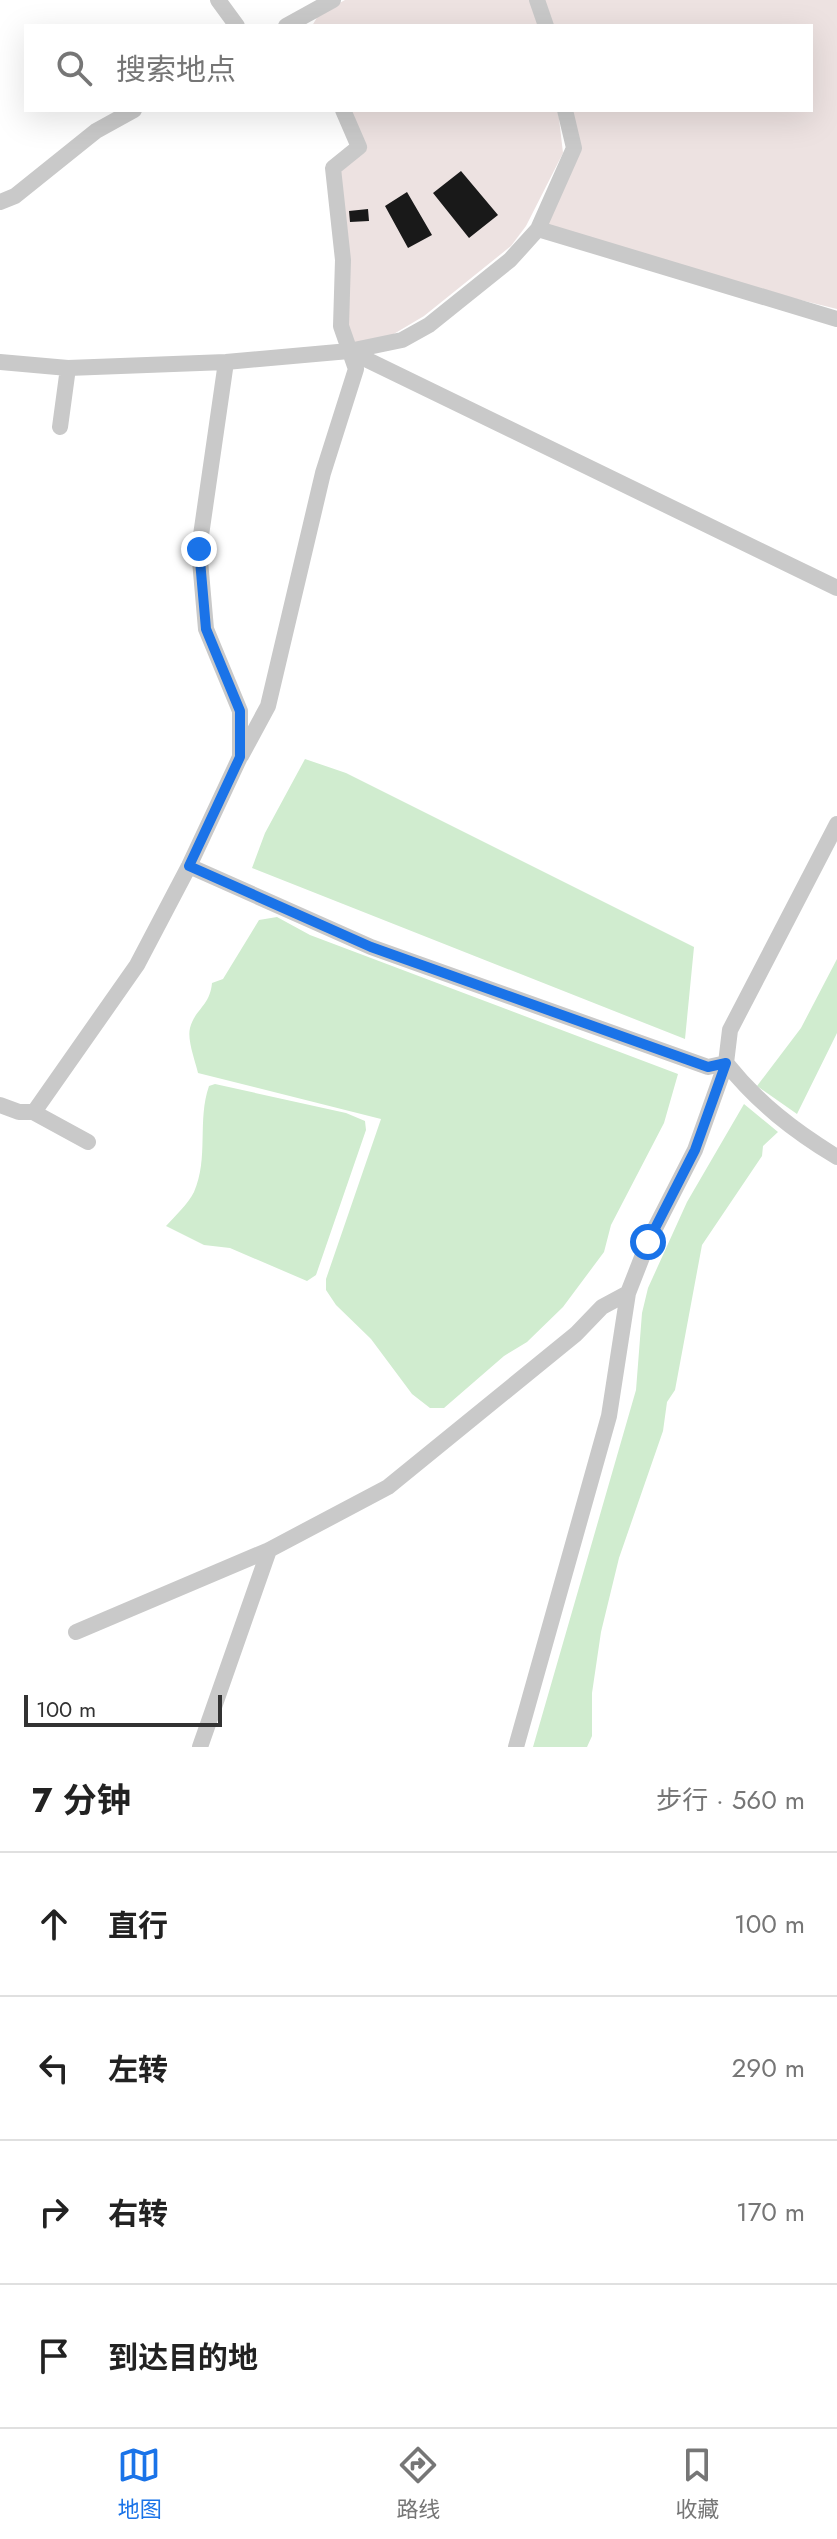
<!DOCTYPE html>
<html lang="zh">
<head>
<meta charset="utf-8">
<style>
	:root { --surface:#fff; --page:#f2f2f2; --text:#222; --muted:#767676; --line:#e0e0e0; --accent:#1a73e8 }
	body { margin:0; font-family:Jost,"Noto Sans SC",sans-serif; background:var(--page); color:var(--text) }
	.scale { position:absolute; left:24px; bottom:20px; width:198px; box-sizing:border-box; padding-left:8px; border:4px solid #323232; border-top:0; font-size:22px; line-height:28px; white-space:nowrap; color:#323232; -webkit-text-stroke:6px #fff; paint-order:stroke }
	.stop { position:absolute; width:24px; height:24px; margin:-18px; border:6px solid #1a73e8; border-radius:50%; background:#fff }
	.stop.end { background:#1a73e8; border-color:#fff; box-shadow:0 2px 8px #0008 }
	.list { margin:0; padding:0; list-style:none }
	h2 { display:flex; justify-content:space-between; align-items:center; height:104px; margin:0; padding:0 32px; font-size:34px }
	h2 small { font-size:26px; font-weight:400; color:var(--muted) }
	.list li { display:grid; grid-template-columns:52px 1fr auto; gap:24px; align-items:center; box-sizing:border-box; height:144px; padding:0 32px; border-top:2px solid var(--line) }
	.list b { display:block; font-size:30px; white-space:nowrap }
	.list em { font-size:26px; font-style:normal; color:var(--muted) }
	.icon { flex:none; width:44px; height:44px; fill:none; stroke:currentColor; stroke-width:2; stroke-linecap:round; stroke-linejoin:round }
	.map { position:relative; flex:none; width:837px; height:1747px; overflow:hidden }
	.search { position:absolute; background:var(--surface); box-shadow:0 8px 32px #0002; left:24px; right:24px; top:24px; height:88px; display:flex; align-items:center; gap:20px; box-sizing:border-box; padding:0 28px; border-radius:0px; color:var(--muted); font-size:30px }
	.sheet { height:680px; background:var(--surface) }
	nav { display:flex; justify-content:space-around; align-items:center; box-sizing:border-box; height:112px; border-top:2px solid var(--line); background:var(--surface); font-size:22px; color:var(--muted) }
	nav a { display:grid; justify-items:center; gap:4px }
	nav .on { color:var(--accent) }
	.map>svg:first-child { display:block }
	.green { fill:#ede2e1 }
	.water { fill:#d0eccf }
	.building { fill:#191919 }
	.lines { fill:none; stroke-linecap:round; stroke-linejoin:round }
	.minor { stroke:#c9c9c9; stroke-width:16 }
	.route { stroke:#1a73e8; stroke-width:10 }
</style>
</head>
<body>
<div class="map">
<svg width="837" height="1747" viewBox="0 0 837 1747">
	<rect width="100%" height="100%" fill="#fff"/>
	<path class="green" d="M 345,0 L 531,0 L 539,26 L 312,26 L 319,14 Z
		M 540,0 L 837,0 L 837,309 L 756,289 L 544,225 L 576,147 L 568,110 L 811,110 L 811,26 L 547,26 Z
		M 345,110 L 558,110 L 563,153 L 526,226 L 511,246 L 424,316 L 392,335 L 350,345 L 334,168 L 352,158 Z"/>
	<path class="water" d="M 305,759 L 346,773 L 694,947 L 685,1039 L 252,868 L 265,833 Z
		M 277,917 L 310,935 L 678,1074 L 664,1123 L 611,1225 L 604,1252 L 563,1307 L 527,1342 L 504,1356 L 444,1408 L 430,1408 L 412,1394 L 371,1339 L 336,1305 L 326,1290 L 326,1279 L 381,1119 L 198,1073 C 195,1060 187,1040 190,1028 C 195,1009 210,1006 212,983 L 223,979 L 259,920 Z
		M 837,959 L 837,1033 L 797,1114 L 757,1086 L 801,1028 Z
		M 215,1084 L 346,1113 L 365,1121 L 366,1130 L 316,1275 L 307,1281 L 230,1248 L 204,1245 L 166,1226 C 175,1216 188,1204 194,1192 C 209,1158 197,1120 209,1086 Z
		M 744,1104 L 778,1132 L 763,1146 L 762,1156 L 702,1245 L 675,1390 L 667,1402 L 663,1431 L 619,1558 L 601,1632 L 592,1693 L 592,1736 L 587,1747 L 533,1747 L 636,1390 L 642,1313 L 648,1288 L 687,1202 Z"/>
	<path class="building" d="M 461,171 L 498,215 L 469,238 L 433,193 Z
		M 407,192 L 432,235 L 408,248 L 385,206 Z
		M 368,209 L 369,221 L 350,222 L 349,211 Z"/>
	<g class="lines">
		<path class="minor" d="M 218,0 L 237,26
			M 537,0 L 546,26
			M 286,26 L 333,0
			M 0,202 L 15,196 L 96,131 L 134,110
			M 538,229 L 837,319
			M 349,351 L 837,588
			M 0,362 L 68,368 L 226,362 L 349,351 L 402,340 L 429,325 L 510,260 L 538,229 L 574,148 L 565,110
			M 60,427 L 68,368
			M 241,756 L 268,706 L 323,473 L 356,369 L 341,326 L 343,260 L 333,168 L 359,147 L 343,110
			M 837,824 L 730,1030 L 726,1063 C 758,1103 794,1131 837,1157
			M 189,866 L 371,947 L 708,1067 L 726,1063
			M 0,1105 L 19,1112 L 34,1112 L 137,965 L 189,866 L 240,757 L 240,711 L 206,629 L 199,549 L 226,362
			M 33,1112 L 88,1142
			M 76,1632 L 269,1550 L 388,1487 L 576,1334 L 602,1307 L 628,1293
			M 200,1747 L 269,1550
			M 516,1747 L 609,1416 L 628,1293 L 648,1242 L 695,1150 L 726,1063"/>
	</g>
	<g class="lines">
		<path class="route" d="M 199,549 L 206,629 L 240,711 L 240,757 L 189,866 L 371,947 L 708,1067 L 726,1063 L 695,1150 L 648,1242"/>
	</g>
</svg>
<div class="scale">100 m</div>
<div class="stop" style="left:648px;top:1242px"></div>
<div class="stop end" style="left:199px;top:549px"></div>
<div class="search"><svg class="icon" aria-label="search" viewBox="0 0 24 24"><circle cx="10" cy="10" r="6"/><path d="M15 15l6 6"/></svg>搜索地点</div>
</div>
<section class="sheet">
<h2>7 分钟<small>步行 · 560 m</small></h2>
<ul class="list">
<li><svg class="icon" aria-label="ahead" viewBox="0 0 24 24"><path d="M12 20V5M6 11l6-6 6 6"/></svg><div><b>直行</b></div><em>100 m</em></li>
<li><svg class="icon" aria-label="left" viewBox="0 0 24 24"><path d="M17 20v-9H6M10 6l-5 5 5 5"/></svg><div><b>左转</b></div><em>290 m</em></li>
<li><svg class="icon" aria-label="right" viewBox="0 0 24 24"><path d="M7 20v-9h11M14 6l5 5-5 5"/></svg><div><b>右转</b></div><em>170 m</em></li>
<li><svg class="icon" aria-label="arrive" viewBox="0 0 24 24"><path d="M6 21V4h12l-3 4 3 4H6"/></svg><div><b>到达目的地</b></div></li>
</ul>
</section>
<nav>
<a class="on"><svg class="icon" aria-label="map" viewBox="0 0 24 24"><path d="M3 6l6-2 6 2 6-2v14l-6 2-6-2-6 2zM9 4v14M15 6v14"/></svg>地图</a>
<a><svg class="icon" aria-label="directions" viewBox="0 0 24 24"><path d="M12 3l9 9-9 9-9-9zM9 14v-3h6M13 9l2 2-2 2"/></svg>路线</a>
<a><svg class="icon" aria-label="saved" viewBox="0 0 24 24"><path d="M7 4h10v16l-5-4-5 4z"/></svg>收藏</a>
</nav>
</body>
</html>
